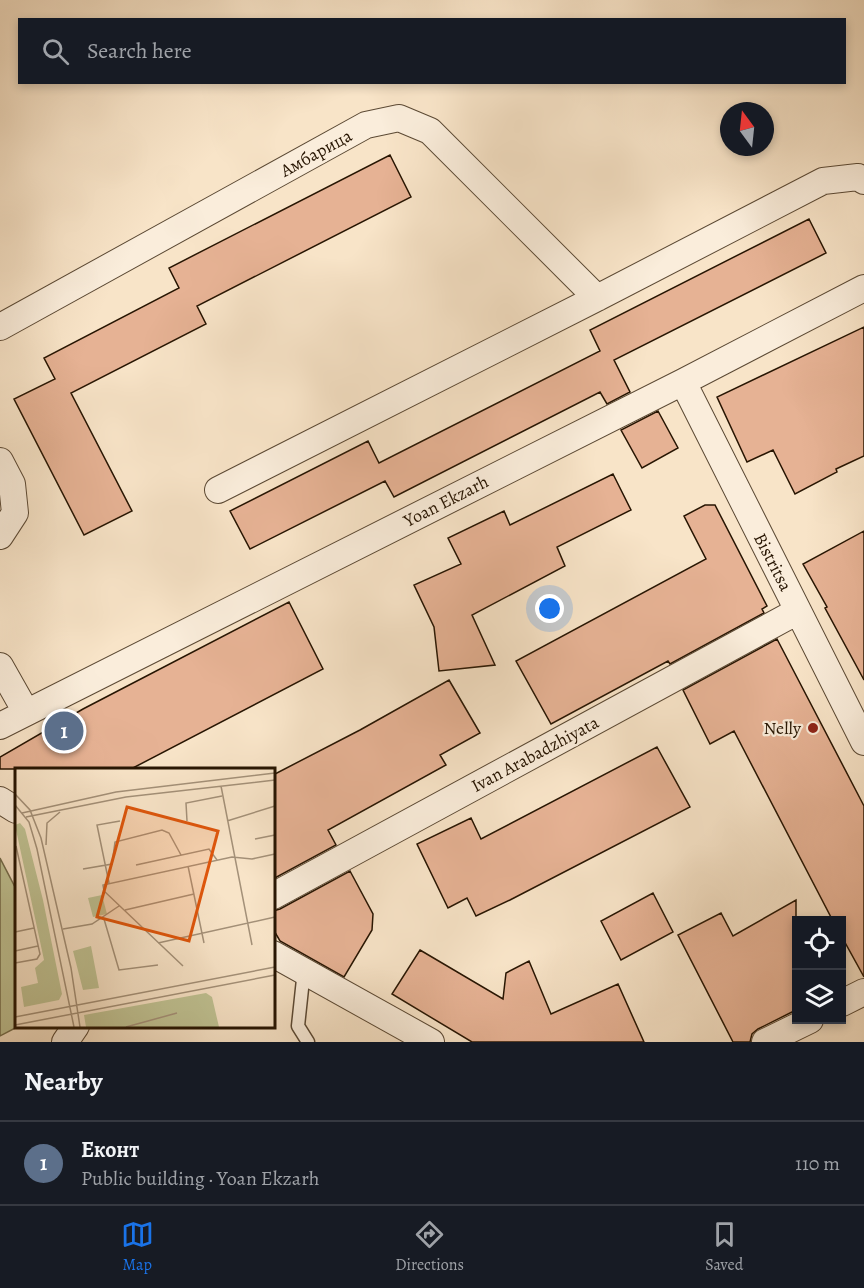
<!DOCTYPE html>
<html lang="en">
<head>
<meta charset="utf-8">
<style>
	:root { --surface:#171b24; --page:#20242c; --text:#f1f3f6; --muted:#9ea1a6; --line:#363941; --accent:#1a73e8 }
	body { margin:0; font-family:Alegreya,serif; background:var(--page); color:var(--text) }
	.controls { position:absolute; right:18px; bottom:18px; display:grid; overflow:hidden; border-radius:0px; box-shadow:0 3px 9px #0003 }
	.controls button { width:54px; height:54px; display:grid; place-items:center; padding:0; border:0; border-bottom:2px solid var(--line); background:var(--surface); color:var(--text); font:30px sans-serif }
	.compass { position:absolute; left:720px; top:102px; width:54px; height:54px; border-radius:50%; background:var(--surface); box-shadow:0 3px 9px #0003; rotate:345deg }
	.you { position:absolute; left:550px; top:609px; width:21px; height:21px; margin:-15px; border:4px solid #fff; border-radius:50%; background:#1a73e8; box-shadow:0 0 0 9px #1a73e833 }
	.badge { display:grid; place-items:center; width:39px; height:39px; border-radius:50%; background:var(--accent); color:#fff; font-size:20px; font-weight:700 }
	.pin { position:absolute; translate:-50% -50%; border:3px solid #fff; box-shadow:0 2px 6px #0006 }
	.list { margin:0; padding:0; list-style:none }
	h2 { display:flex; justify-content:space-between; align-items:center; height:78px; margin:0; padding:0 24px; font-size:26px }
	h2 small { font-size:20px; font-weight:400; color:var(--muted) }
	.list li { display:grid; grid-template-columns:39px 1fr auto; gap:18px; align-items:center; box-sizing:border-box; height:84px; padding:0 24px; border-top:2px solid var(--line) }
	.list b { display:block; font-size:22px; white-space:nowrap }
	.list p { margin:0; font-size:20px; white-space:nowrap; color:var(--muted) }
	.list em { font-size:20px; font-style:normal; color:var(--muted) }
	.icon { flex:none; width:33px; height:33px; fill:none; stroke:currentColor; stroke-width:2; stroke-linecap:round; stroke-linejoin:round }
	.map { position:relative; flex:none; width:864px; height:1042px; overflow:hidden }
	.search { position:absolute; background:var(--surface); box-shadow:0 3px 9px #0003; left:18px; right:18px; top:18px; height:66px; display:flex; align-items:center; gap:15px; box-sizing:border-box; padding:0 21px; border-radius:0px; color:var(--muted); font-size:22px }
	.sheet { height:162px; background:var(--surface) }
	nav { display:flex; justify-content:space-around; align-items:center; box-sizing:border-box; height:84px; border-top:2px solid var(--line); background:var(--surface); font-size:16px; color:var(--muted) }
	nav a { display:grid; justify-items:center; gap:3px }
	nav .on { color:var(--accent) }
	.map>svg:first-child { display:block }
	.green { fill:#c0c394; stroke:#746c4b; stroke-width:1.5 }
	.building { fill:#e6b294; stroke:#271502; stroke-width:1.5 }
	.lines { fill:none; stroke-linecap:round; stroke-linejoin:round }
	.service-casing { stroke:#5b4934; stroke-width:15 }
	.minor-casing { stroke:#5b4934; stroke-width:28 }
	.service { stroke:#faeddb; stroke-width:12 }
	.minor { stroke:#faeddb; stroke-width:26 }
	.poi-dot { fill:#8f2418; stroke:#faeddb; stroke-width:2 }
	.labels { text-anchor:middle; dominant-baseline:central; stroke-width:4.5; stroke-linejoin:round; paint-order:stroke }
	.street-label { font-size:18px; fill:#271502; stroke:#faeddb }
	.poi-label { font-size:18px; fill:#271502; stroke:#faeddb; text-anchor:end }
	.inset-road { fill:none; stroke:#a49179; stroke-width:1.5 }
	.view { fill:#de560c; fill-opacity:0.15; stroke:#de560c; stroke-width:3 }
	.inset-edge { fill:none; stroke:#271502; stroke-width:3 }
</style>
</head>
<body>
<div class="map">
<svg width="864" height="1042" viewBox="0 0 864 1042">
	<rect width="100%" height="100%" fill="#f8e4c8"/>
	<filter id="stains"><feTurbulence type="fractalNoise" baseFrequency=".00333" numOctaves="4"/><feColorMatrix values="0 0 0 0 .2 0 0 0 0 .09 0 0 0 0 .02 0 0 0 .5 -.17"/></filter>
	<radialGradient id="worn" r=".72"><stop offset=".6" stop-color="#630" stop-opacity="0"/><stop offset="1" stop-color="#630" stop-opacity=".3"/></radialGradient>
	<path class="green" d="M 0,858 L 16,889 L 16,1026 L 19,1026 L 0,1036 Z"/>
	<path class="building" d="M 390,155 L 411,197 L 197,306 L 206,324 L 71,393 L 132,511 L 84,535 L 14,399 L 55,379 L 44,358 L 179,288 L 169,268 Z
		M 809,219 L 826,253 L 614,360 L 630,392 L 607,404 L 600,392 L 394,497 L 385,481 L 250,549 L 230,511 L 368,441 L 379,463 L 600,351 L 590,330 Z
		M 864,327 L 864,456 L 836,469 L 837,472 L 795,494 L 773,450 L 747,462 L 717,397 Z
		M 658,411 L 678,448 L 642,468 L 621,430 Z
		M 613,474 L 631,510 L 557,547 L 565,566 L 472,615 L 495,665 L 439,671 L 434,627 L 414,585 L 461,564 L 448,538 L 504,511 L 510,525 Z
		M 705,505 L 715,505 L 767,606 L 762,609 L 764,613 L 670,664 L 668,661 L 551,724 L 516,661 L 706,559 L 684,516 Z
		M 864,531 L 864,680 L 825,608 L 827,607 L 803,564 Z
		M 289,602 L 323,669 L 131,769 L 0,769 L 0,757 L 83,709 Z
		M 777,639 L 864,806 L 864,977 L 842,937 L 842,921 L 833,921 L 734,731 L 710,744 L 683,690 Z
		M 449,680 L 480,733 L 440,755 L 446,765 L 328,830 L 336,845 L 273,879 L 273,775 L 360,730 Z
		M 657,747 L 690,807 L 510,900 L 476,916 L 467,898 L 448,908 L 417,844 L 471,818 L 481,839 Z
		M 350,871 L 373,914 L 372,930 L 344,977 L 280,941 L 273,929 L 273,911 L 280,909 Z
		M 653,893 L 673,932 L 621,960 L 601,921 Z
		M 796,900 L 796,1010 L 758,1029 L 752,1034 L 750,1042 L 733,1042 L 678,935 L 721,913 L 733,936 Z
		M 420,950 L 503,999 L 506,973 L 529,961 L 551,1014 L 618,984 L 644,1042 L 472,1042 L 392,994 Z"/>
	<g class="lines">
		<defs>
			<path id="service" d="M 304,970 L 298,1026 L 308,1042"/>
			<path id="minor" d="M 0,327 L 366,125 L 399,118 L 430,131 L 597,298
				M 683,382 L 864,742
				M 0,461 L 12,484 L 15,513 L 0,536
				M 218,490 L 597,298 L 823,181 L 858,177 L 864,181
				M 0,666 L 26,712
				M 0,726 L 683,382 L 864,288
				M 0,800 L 16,810
				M 273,896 L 798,611
				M 273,954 L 431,1042
				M 842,1003 L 864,992
				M 65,1042 L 76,1026
				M 765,1042 L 810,1020"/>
		</defs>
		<use href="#service" class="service-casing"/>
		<use href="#minor" class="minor-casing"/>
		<use href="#service" class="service"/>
		<use href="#minor" class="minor"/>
	</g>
	<circle class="poi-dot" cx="813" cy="728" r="6"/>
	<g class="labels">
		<g class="street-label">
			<text transform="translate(316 153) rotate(-29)">Амбарица</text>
			<text transform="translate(446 501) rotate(-27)">Yoan Ekzarh</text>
			<text transform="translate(773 562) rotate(63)">Bistritsa</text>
			<text transform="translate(535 754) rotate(-28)">Ivan Arabadzhiyata</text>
		</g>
		<g class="poi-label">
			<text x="801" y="728">Nelly</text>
		</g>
	</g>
	<g transform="translate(15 768)">
		<rect width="260" height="260" fill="#f8e4c8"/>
		<path d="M 5,55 L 10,61 L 28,132 L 47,226 L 44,232 L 9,239 L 6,219 L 23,215 L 20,200 L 29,192 L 0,57 ZM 87,127 L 92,146 L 78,149 L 73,130 ZM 76,178 L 84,220 L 68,222 L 58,183 ZM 191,225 L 197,229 L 204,259 L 71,259 L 69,247 Z" fill="#c0c394"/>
		<path class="inset-road" d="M 206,18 L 237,177M 0,26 L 15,42 L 26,70 L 56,200 L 65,259M 0,37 L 14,54 L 22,81 L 59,259M 7,45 L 101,24 L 260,5M 11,49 L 111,29 L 260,12M 172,53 L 171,35 L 207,28M 212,53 L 260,38M 240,71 L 260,67M 31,77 L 32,55 L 45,44M 121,97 L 194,81 L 202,92M 173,98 L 189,175M 68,101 L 97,96 L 100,74 L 147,62 L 154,65 L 166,87M 94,115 L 82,57 L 105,53M 110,142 L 179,126M 89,151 L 104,202 L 143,197M 48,161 L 77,156 L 104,138M 0,164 L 19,160M 143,175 L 260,149M 0,183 L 23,178M 0,195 L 22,191 L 25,186 L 1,78M 168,198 L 89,123 L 88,117 L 217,89 L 237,91 L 260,86M 0,249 L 260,199M 0,257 L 260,207M 111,259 L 162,245"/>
		<path class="view" d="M 112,39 L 203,63 L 174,173 L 82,149 Z"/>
		<rect width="260" height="260" class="inset-edge"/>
	</g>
	<rect width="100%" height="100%" filter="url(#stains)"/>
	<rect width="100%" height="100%" fill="url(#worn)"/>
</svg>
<div class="controls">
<button><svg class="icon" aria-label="locate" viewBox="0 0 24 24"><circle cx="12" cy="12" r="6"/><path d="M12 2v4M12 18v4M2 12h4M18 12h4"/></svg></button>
<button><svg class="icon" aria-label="layers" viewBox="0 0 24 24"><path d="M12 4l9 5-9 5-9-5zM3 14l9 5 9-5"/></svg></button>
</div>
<svg class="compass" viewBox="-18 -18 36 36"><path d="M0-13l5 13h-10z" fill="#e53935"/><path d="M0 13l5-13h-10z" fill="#9ea1a6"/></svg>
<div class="you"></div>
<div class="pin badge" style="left:64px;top:731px;background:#5c6f8a">1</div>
<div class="search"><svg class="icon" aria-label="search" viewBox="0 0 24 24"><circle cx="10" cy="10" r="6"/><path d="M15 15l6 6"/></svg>Search here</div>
</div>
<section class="sheet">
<h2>Nearby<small></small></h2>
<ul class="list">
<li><span class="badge" style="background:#5c6f8a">1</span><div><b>Еконт</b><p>Public building · Yoan Ekzarh</p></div><em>110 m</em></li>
</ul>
</section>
<nav>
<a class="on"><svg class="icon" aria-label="map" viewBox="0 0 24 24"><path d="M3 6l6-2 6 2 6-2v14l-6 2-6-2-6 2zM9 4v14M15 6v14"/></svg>Map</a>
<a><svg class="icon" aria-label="directions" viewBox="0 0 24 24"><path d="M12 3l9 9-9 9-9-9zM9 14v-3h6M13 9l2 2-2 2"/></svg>Directions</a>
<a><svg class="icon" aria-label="saved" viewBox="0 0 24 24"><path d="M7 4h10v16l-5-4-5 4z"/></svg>Saved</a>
</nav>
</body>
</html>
